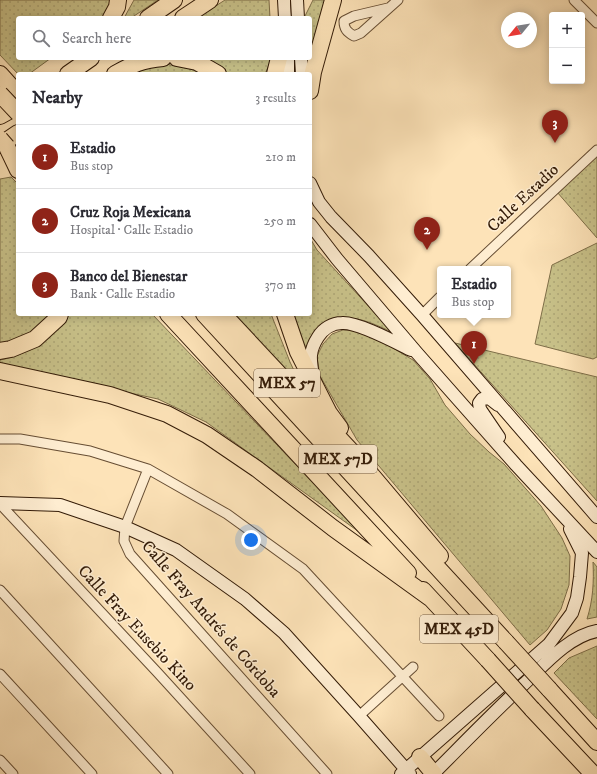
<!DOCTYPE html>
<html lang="en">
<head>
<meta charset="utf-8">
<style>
	:root { --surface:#fff; --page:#f2f2f3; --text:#2b2b33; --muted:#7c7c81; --line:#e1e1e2; --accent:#8f2418 }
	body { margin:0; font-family:"IM FELL DW Pica",serif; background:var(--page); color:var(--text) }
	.controls { position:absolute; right:12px; top:12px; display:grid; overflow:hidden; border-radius:4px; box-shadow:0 2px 10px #0003 }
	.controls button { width:36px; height:36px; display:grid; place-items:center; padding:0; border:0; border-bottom:1px solid var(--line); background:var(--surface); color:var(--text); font:20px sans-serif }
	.compass { position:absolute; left:501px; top:12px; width:36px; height:36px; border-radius:50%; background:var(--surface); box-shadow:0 2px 10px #0003; rotate:240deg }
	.you { position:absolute; left:251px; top:540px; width:14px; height:14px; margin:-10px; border:3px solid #fff; border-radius:50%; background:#1a73e8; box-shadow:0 0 0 6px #1a73e833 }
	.badge { display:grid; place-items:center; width:26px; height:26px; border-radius:50%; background:var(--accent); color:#fff; font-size:13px; font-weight:700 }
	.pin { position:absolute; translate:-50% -33px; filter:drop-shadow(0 1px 2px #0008) }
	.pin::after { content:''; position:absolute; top:21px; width:14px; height:12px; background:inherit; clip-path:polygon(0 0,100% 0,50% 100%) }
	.popup { position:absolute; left:437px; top:266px; width:74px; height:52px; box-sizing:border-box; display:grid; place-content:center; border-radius:4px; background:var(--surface); filter:drop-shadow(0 1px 3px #0005); font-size:13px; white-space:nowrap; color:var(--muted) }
	.popup b { font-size:15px; color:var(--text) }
	.popup::after { content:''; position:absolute; left:50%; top:100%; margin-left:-8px; border:8px solid transparent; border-top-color:var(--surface) }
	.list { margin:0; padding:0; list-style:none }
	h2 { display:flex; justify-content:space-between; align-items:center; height:52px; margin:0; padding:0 16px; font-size:17px }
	h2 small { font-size:13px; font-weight:400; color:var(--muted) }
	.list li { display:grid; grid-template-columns:26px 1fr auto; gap:12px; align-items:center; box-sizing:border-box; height:64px; padding:0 16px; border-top:1px solid var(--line) }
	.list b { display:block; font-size:15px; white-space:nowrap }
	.list p { margin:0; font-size:13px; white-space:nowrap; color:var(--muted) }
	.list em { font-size:13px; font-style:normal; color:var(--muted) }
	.icon { flex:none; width:22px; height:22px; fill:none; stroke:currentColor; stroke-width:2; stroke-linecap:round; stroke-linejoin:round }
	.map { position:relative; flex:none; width:597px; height:774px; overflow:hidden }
	.search { position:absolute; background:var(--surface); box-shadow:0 2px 10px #0003; left:16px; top:16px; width:296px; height:44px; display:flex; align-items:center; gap:10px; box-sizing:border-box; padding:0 14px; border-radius:4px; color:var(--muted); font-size:15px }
	.panel { position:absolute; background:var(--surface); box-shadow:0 2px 10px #0003; left:16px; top:72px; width:296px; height:244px; border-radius:4px }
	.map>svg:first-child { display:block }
	.grass { fill:url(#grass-dots); stroke:#7e6e48 }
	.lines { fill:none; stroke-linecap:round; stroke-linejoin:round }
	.street-casing { stroke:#664d33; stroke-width:11 }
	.secondary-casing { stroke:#331b07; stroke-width:14 }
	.highway-casing { stroke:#331b07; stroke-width:18 }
	.street { stroke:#feedd1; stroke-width:9 }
	.secondary { stroke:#feedd1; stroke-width:12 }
	.highway { stroke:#fde3b8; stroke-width:16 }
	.secondary-bridge-casing { stroke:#331b07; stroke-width:14; stroke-linecap:butt }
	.highway-bridge-casing { stroke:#331b07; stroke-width:18; stroke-linecap:butt }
	.secondary-bridge { stroke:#feedd1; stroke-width:12 }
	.highway-bridge { stroke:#fde3b8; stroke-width:16 }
	.labels { text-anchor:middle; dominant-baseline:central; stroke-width:3; stroke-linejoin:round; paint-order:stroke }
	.shield { fill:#feedd1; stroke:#705a44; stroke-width:1 }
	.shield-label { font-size:16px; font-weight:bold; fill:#331b07 }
	.street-label { font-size:17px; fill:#331b07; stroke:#feedd1 }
</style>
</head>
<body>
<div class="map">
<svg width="597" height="774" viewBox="0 0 597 774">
	<defs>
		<pattern id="grass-dots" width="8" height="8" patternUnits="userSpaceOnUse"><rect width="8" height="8" fill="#c8c189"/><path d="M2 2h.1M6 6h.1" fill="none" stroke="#aca575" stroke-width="1.8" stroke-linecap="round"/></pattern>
	</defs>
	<rect width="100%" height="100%" fill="#fde3b8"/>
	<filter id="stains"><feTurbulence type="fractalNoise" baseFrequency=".005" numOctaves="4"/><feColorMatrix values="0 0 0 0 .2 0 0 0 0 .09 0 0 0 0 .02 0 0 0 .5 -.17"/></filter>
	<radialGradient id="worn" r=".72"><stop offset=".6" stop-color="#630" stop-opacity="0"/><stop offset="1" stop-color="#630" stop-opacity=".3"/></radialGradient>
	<path class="grass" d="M 0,0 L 112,0 L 107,10 L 102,18 L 18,18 L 18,58 L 51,58 L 29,74 L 18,74 L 0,55 Z
		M 134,0 L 158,0 L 131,18 L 124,18 Z
		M 225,0 L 269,0 L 270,18 L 197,18 Z
		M 313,0 L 328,0 L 309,74 L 286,74 L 291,58 L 310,58 L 310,18 L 304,18 Z
		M 205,58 L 272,58 L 265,74 L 226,74 Z
		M 161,63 L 191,69 L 201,74 L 126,74 Z
		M 597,154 L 597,238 L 557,192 Z
		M 11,177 L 18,184 L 18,314 L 51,314 C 40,331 19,338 0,345 L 0,179 Z
		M 310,238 L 317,250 L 392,332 C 378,326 361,317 345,318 C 341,318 335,321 331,323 C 315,329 311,336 305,351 L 292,314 L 310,314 Z
		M 597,243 L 597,357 L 593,359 L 535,344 L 552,265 Z
		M 69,314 L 152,314 L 362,534 L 206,422 L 158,399 L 0,365 L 0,360 C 27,355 55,338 69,314 Z
		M 228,314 L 271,314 L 290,362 L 305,394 Z
		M 343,330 L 356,331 L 388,345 L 413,360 L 430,379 L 445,405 L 470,434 L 489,452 L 504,464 L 541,506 L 562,538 L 570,556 L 569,585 L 561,609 L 547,630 L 530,645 L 357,440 L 320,376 L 317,356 L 323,344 L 332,334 Z
		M 455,343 L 597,377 L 597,501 Z
		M 593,562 L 597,567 L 597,617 L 587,619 C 593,600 594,582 593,562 Z
		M 597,646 L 597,719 L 554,673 L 569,658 Z"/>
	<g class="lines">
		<defs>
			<path id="street" d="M 574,0 L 597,23
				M 388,8 L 354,16 L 344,21 C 344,29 347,32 354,36 L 361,33 L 398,0
				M 470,269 L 597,150
				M 422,315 L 440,297
				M 0,439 L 20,439 L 90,451 L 148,469 L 227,514 L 303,569 L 439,716
				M 148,469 L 125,527 L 124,541 L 130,554 L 327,774
				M 0,504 L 157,672 L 250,774
				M 0,590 L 168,774
				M 0,674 L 92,774
				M 359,716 L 413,667
				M 0,760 L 13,774"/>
			<path id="secondary" d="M 284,0 L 285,18
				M 288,58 L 288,74
				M 301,58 L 302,74
				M 310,183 L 319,202 L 331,217 L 369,256 L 422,315 L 597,517
				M 310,224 L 337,259 L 417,353 L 516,465 L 597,552
				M 313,375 C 310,359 309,351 318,337 C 323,329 332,323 342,323 C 358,322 395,342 411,350
				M 498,405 L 489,398 L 482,399 L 479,403 L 480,409 L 499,437
				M 0,503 L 60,505 L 125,527 L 176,550 L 245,599 L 284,633 L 359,716 L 410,774
				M 401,774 L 549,644 L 572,613 L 577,598 L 580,577 L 582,553 L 570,529
				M 433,774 C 463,744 493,713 524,684 C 544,665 569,636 597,631"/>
			<path id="highway" d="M 111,18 L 117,7 L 118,0
				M 148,18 L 174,0
				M 183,18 L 210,0
				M 177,58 L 197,62 L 218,74
				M 0,74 L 18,94
				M 68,74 L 91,58
				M 115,74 C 133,64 142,60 163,58
				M 275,74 L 279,58
				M 310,91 L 313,72 L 333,0
				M 0,116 L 18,106
				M 0,145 L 18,133
				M 7,147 L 18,170
				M 168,314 L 408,573
				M 204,314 L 506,642
				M 223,314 L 352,452 L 440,556
				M 285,314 L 298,352 L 329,413 L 340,428
				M 0,351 L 11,349 L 35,339 L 59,317 L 60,314
				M 0,371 L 110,395 L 167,414 L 207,435 L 257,469 L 333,528 L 430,598
				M 423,590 L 488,660
				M 549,689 L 597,742
				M 532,709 L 593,774
				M 420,757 L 434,774"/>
		</defs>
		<use href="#street" class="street-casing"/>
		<use href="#secondary" class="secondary-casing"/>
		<use href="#highway" class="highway-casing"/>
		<use href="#street" class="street"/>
		<use href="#secondary" class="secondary"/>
		<use href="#highway" class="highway"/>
		<defs>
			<path id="secondary-bridge" d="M 297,0 L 298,18"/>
			<path id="highway-bridge" d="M 0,94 L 18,113
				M 0,139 L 7,147
				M 506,642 L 549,689
				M 488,660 L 532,709"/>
		</defs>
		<use href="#secondary-bridge" class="secondary-bridge-casing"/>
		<use href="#highway-bridge" class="highway-bridge-casing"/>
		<use href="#secondary-bridge" class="secondary-bridge"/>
		<use href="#highway-bridge" class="highway-bridge"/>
	</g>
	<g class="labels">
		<g class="shield">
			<rect x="254" y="369" width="66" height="28" rx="3"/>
			<rect x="299" y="445" width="78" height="28" rx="3"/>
			<rect x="420" y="615" width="78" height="28" rx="3"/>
		</g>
		<g class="shield-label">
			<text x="287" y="383">MEX 57</text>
			<text x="338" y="459">MEX 57D</text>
			<text x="459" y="629">MEX 45D</text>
		</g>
		<g class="street-label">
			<text transform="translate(523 198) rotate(-43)">Calle Estadio</text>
			<text transform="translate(211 619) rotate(49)">Calle Fray Andrés de Córdoba</text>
			<text transform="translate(137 628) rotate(47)">Calle Fray Eusebio Kino</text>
		</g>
	</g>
	<rect width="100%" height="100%" filter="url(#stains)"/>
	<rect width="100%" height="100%" fill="url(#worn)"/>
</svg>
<div class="controls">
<button>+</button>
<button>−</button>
</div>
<svg class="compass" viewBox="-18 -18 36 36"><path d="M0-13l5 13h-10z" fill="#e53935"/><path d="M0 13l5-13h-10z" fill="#7c7c81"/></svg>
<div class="you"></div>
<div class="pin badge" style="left:474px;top:364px">1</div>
<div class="popup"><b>Estadio</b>Bus stop</div>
<div class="pin badge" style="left:427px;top:250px">2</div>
<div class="pin badge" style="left:555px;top:143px">3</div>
<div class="search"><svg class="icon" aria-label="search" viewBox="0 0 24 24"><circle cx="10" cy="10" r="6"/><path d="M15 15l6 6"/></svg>Search here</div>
<section class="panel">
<h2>Nearby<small>3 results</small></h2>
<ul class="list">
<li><span class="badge">1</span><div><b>Estadio</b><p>Bus stop</p></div><em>210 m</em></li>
<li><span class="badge">2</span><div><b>Cruz Roja Mexicana</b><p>Hospital · Calle Estadio</p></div><em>250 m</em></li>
<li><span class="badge">3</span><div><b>Banco del Bienestar</b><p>Bank · Calle Estadio</p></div><em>370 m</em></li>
</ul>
</section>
</div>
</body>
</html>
